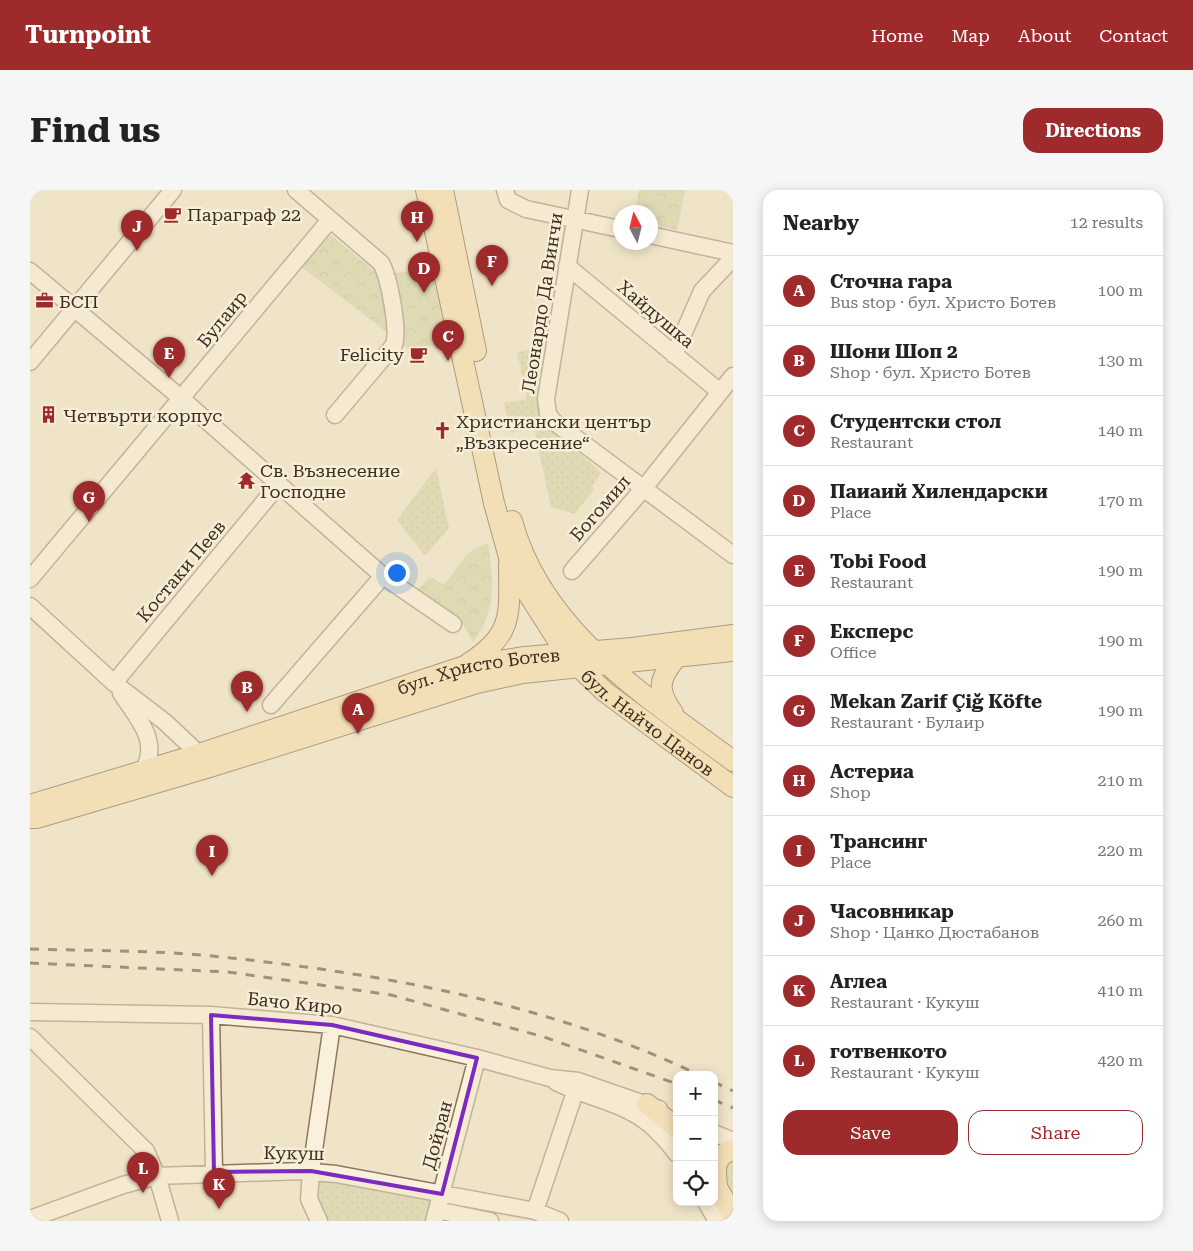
<!DOCTYPE html>
<html lang="en">
<head>
<meta charset="utf-8">
<style>
	:root { --surface:#fff; --page:#f6f6f6; --text:#222; --muted:#767676; --line:#e0e0e0; --accent:#9e2a2b }
	body { margin:0; font-family:"Roboto Serif",serif; background:var(--page); color:var(--text) }
	.controls { position:absolute; right:15px; bottom:15px; display:grid; overflow:hidden; border-radius:10px; box-shadow:0 2px 12px #0003 }
	.controls button { width:45px; height:45px; display:grid; place-items:center; padding:0; border:0; border-bottom:1px solid var(--line); background:var(--surface); color:var(--text); font:25px sans-serif }
	.compass { position:absolute; left:583px; top:15px; width:45px; height:45px; border-radius:50%; background:var(--surface); box-shadow:0 2px 12px #0003; rotate:353deg }
	.you { position:absolute; left:366px; top:382px; width:18px; height:18px; margin:-12px; border:4px solid #fff; border-radius:50%; background:#1a73e8; box-shadow:0 0 0 8px #1a73e833 }
	.badge { display:grid; place-items:center; width:32px; height:32px; border-radius:50%; background:var(--accent); color:#fff; font-size:16px; font-weight:700 }
	.pin { position:absolute; translate:-50% -41px; filter:drop-shadow(0 1px 2px #0008) }
	.pin::after { content:''; position:absolute; top:26px; width:18px; height:15px; background:inherit; clip-path:polygon(0 0,100% 0,50% 100%) }
	.list { margin:0; padding:0; list-style:none }
	h2 { display:flex; justify-content:space-between; align-items:center; height:65px; margin:0; padding:0 20px; font-size:21px }
	h2 small { font-size:16px; font-weight:400; color:var(--muted) }
	.list li { display:grid; grid-template-columns:32px 1fr auto; gap:15px; align-items:center; box-sizing:border-box; height:70px; padding:0 20px; border-top:1px solid var(--line) }
	.list b { display:block; font-size:19px; white-space:nowrap }
	.list p { margin:0; font-size:16px; white-space:nowrap; color:var(--muted) }
	.list em { font-size:16px; font-style:normal; color:var(--muted) }
	.actions { display:flex; gap:10px; padding:15px 20px }
	.actions a { flex:1; padding:11px 0; border:1px solid var(--accent); border-radius:15px; text-align:center; font-size:18px; color:var(--accent) }
	.actions .main { background:var(--accent); color:#fff }
	.icon { flex:none; width:28px; height:28px; fill:none; stroke:currentColor; stroke-width:2; stroke-linecap:round; stroke-linejoin:round }
	.map { position:relative; flex:none; width:703px; height:1031px; overflow:hidden; border-radius:15px }
	header { display:flex; align-items:center; gap:30px; box-sizing:border-box; height:70px; padding:0 25px; background:var(--accent); color:#fff }
	header strong { font-size:24px }
	nav { display:flex; gap:28px; margin-inline-start:auto; font-size:18px }
	.intro { display:flex; align-items:center; justify-content:space-between; box-sizing:border-box; height:120px; padding:0 30px }
	h1 { margin:0; font-size:35px }
	.button { padding:12px 22px; border-radius:15px; background:var(--accent); color:#fff; font-size:18px; font-weight:700 }
	main { display:flex; gap:30px; padding:0 30px }
	aside { flex:1; background:var(--surface); border-radius:15px; box-shadow:0 2px 12px #0003 }
	.map>svg:first-child { display:block }
	.grass { fill:url(#grass-dots) }
	.park { fill:url(#park-crowns) }
	.lines { fill:none; stroke-linecap:round; stroke-linejoin:round }
	.minor-casing { stroke:#8d765c; stroke-width:19 }
	.major-casing { stroke:#5b4430; stroke-width:22 }
	.minor { stroke:#faf1dc; stroke-width:16 }
	.major { stroke:#f3d9a0; stroke-width:20 }
	.rail { stroke:#3d2e20; stroke-width:3; stroke-dasharray:9 9; stroke-linecap:butt }
	.marked { fill:none; stroke:#7b2cbf; stroke-width:4; stroke-linejoin:round }
	.labels { text-anchor:middle; dominant-baseline:central; stroke-width:5; stroke-linejoin:round; paint-order:stroke }
	.poi-label { font-size:18px; fill:#3d2e20; stroke:#f7eed8; text-anchor:start }
	.street-label { font-size:18px; fill:#3d2e20; stroke:#f7eed8 }
</style>
</head>
<body>
<header>
<strong>Turnpoint</strong>
<nav><a>Home</a><a>Map</a><a>About</a><a>Contact</a></nav>
</header>
<div class="intro"><h1>Find us</h1><a class="button">Directions</a></div>
<main>
<div class="map">
<svg width="703" height="1031" viewBox="0 0 703 1031">
	<defs>
		<pattern id="grass-dots" width="8" height="8" patternUnits="userSpaceOnUse" patternTransform="scale(1.25)"><rect width="8" height="8" fill="#c9cf9b"/><path d="M2 2h.1M6 6h.1" fill="none" stroke="#aeb285" stroke-width="1.8" stroke-linecap="round"/></pattern>
		<pattern id="park-crowns" width="20" height="18" patternUnits="userSpaceOnUse" patternTransform="scale(1.25)"><rect width="20" height="18" fill="#c9cf9b"/><path d="M2 6a3 3 0 1 1 6 0M12 15a3 3 0 1 1 6 0" fill="none" stroke="#aeb285"/></pattern>
	</defs>
	<rect width="100%" height="100%" fill="#f0e4c8"/>
	<path class="grass" d="M 506,158 L 509,213 L 518,233 L 571,283 L 562,296 L 564,299 L 545,324 L 521,317 L 504,239 L 480,243 L 474,213 L 497,209 L 487,162 Z
		M 406,278 L 419,338 L 395,366 L 367,330 Z
		M 703,966 L 703,1008 L 698,999 L 692,976 Z
		M 306,984 L 407,1012 L 401,1031 L 294,1031 L 279,996 L 284,986 Z"/>
	<path class="park" d="M 609,0 L 655,0 L 647,40 L 621,35 L 620,22 L 605,22 Z
		M 296,41 L 349,85 L 403,79 L 419,153 L 380,160 L 269,75 Z
		M 458,353 C 464,392 467,419 443,452 L 430,429 L 385,402 L 400,387 L 414,394 C 432,375 431,362 458,353 Z"/>
	<g class="lines">
		<defs>
			<path id="minor" d="M 266,0 L 351,73 C 359,87 369,139 364,155 L 305,225
				M 475,0 L 478,10 L 496,19 L 590,39
				M 550,0 L 516,209 L 518,224 L 523,231 L 703,365
				M 620,45 L 703,63
				M 537,76 L 690,202
				M 0,81 L 152,209 L 353,386 L 423,434
				M 644,165 L 672,101 L 703,68
				M 0,172 L 143,0
				M 542,381 L 614,298 L 703,186
				M 0,389 L 299,31
				M 0,416 L 84,493 L 135,532 L 169,564
				M 84,493 L 249,294
				M 91,503 C 107,528 131,551 113,581
				M 241,515 L 353,386
				M 0,822 L 181,825 L 302,835 L 447,868 L 520,888 L 548,891 L 629,919
				M 181,825 L 184,982
				M 0,847 L 116,961 L 127,986 L 140,1031
				M 526,892 C 553,906 586,911 611,928 C 625,937 637,951 647,964
				M 684,943 L 703,951
				M 676,1012 L 687,1031
				M 407,1020 L 460,1031
				M 505,1021 L 545,902
				M 0,1029 L 93,995 L 127,986 L 271,981 L 306,984 L 505,1021 L 530,1031
				M 289,1031 L 279,1009 L 281,981 L 302,835
				M 404,1031 L 447,868"/>
			<g id="major">
				<path id="s1" d="M 396,0 L 464,313 L 479,367 L 488,388 L 536,463 L 550,478 L 575,502 L 703,597"/>
				<path d="M 413,0 L 446,161"/>
				<path d="M 482,331 C 512,442 617,507 703,571"/>
				<path d="M 439,473 C 485,444 479,422 479,374"/>
				<path d="M 643,523 C 627,501 628,490 645,469"/>
				<path id="s2" d="M 0,615 L 169,564 L 435,476 L 495,467 L 602,458 L 703,445"/>
				<path d="M 0,628 L 7,628 L 180,577 L 447,493 L 493,483 L 703,461"/>
				<path d="M 617,914 L 647,938"/>
				<path d="M 684,992 L 703,1025"/>
				<path d="M 687,996 C 685,979 684,965 703,960"/>
			</g>
		</defs>
		<use href="#minor" class="minor-casing"/>
		<use href="#major" class="major-casing"/>
		<use href="#minor" class="minor"/>
		<use href="#major" class="major"/>
		<path class="rail" d="M 0,759 C 67,761 134,760 201,768 C 360,785 524,815 669,885
			M 0,773 L 198,782 L 361,805 L 514,847 L 647,894
			M 684,892 L 703,901
			M 684,910 L 703,918"/>
	</g>
	<path d="M0 0H703V1031H0ZM 181,825 L 302,835 L 447,868 L 412,1004 L 281,981 L 184,982 Z" fill="#f0e4c8" fill-opacity=".55" fill-rule="evenodd"/>
	<path class="marked" d="M 181,825 L 302,835 L 447,868 L 412,1004 L 281,981 L 184,982 Z"/>
	<defs>
		<symbol id="cafe-bare" viewBox="-9 -9 18 18"><path d="M-5.5-4.5H6V0H3Q3 3.5 0 3.5H-2.5Q-5.5 3.5-5.5 0ZM3-3.2v2h1.7v-2ZM-6 4.5H4V6H-6Z" fill="#9e2a2b" stroke="#f7eed8" stroke-width="2.5" paint-order="stroke"/></symbol>
		<symbol id="office-bare" viewBox="-9 -9 18 18"><path d="M-6-3h4V-5.5h4V-3h4V5H-6ZM-1-4.5V-3h2v-1.5ZM-6 0V1H6V0Z" fill="#9e2a2b" stroke="#f7eed8" stroke-width="2.5" paint-order="stroke"/></symbol>
		<symbol id="building-bare" viewBox="-9 -9 18 18"><path d="M-4-6H4V6H1V3H-1V6H-4ZM-2.5-4.3h1.7v1.8h-1.7ZM.8-4.3h1.7v1.8H.8ZM-2.5-1h1.7V.8h-1.7ZM.8-1h1.7V.8H.8Z" fill="#9e2a2b" stroke="#f7eed8" stroke-width="2.5" paint-order="stroke"/></symbol>
		<symbol id="church-bare" viewBox="-9 -9 18 18"><path d="M-1.2-6h2.4v3.5h3.3v2.4h-3.3V6h-2.4V-.1h-3.3v-2.4h3.3Z" fill="#9e2a2b" stroke="#f7eed8" stroke-width="2.5" paint-order="stroke"/></symbol>
		<symbol id="temple-bare" viewBox="-9 -9 18 18"><path d="M0-6L5-2H3V0L6.5 2.5H4V6H1.5V3h-3V6H-4V2.5H-6.5L-3 0V-2H-5Z" fill="#9e2a2b" stroke="#f7eed8" stroke-width="2.5" paint-order="stroke"/></symbol>
	</defs>
	<g fill-rule="evenodd">
		<use href="#cafe-bare" x="130" y="12" width="25" height="25"/>
		<use href="#office-bare" x="2" y="98" width="25" height="25"/>
		<use href="#cafe-bare" x="376" y="152" width="25" height="25"/>
		<use href="#building-bare" x="6" y="212" width="25" height="25"/>
		<use href="#church-bare" x="400" y="228" width="25" height="25"/>
		<use href="#temple-bare" x="204" y="278" width="25" height="25"/>
	</g>
	<g class="labels">
		<g class="poi-label">
			<text x="157" y="24">Параграф 22</text>
			<text x="29" y="111">БСП</text>
			<text x="374" y="164" text-anchor="end">Felicity</text>
			<text x="33" y="225">Четвърти корпус</text>
			<text x="426" y="231">Христиански център<tspan x="426" dy="21">„Възкресение“</tspan></text>
			<text x="230" y="280">Св. Възнесение<tspan x="230" dy="21">Господне</tspan></text>
		</g>
		<g class="street-label">
			<text transform="translate(512 113) rotate(-81)">Леонардо Да Винчи</text>
			<text transform="translate(626 124) rotate(40)">Хайдушка</text>
			<text transform="translate(192 129) rotate(-51)">Булаир</text>
			<text transform="translate(570 318) rotate(-49)">Богомил</text>
			<text transform="translate(151 381) rotate(-50)">Костаки Пеев</text>
			<text stroke="none"><textPath href="#s2" startOffset="469">бул. Христо Ботев</textPath></text>
			<text stroke="none"><textPath href="#s1" startOffset="596">бул. Найчо Цанов</textPath></text>
			<text transform="translate(265 813) rotate(6)">Бачо Киро</text>
			<text transform="translate(407 945) rotate(-75)">Дойран</text>
			<text transform="translate(264 963) rotate(1)">Кукуш</text>
		</g>
	</g>
</svg>
<div class="controls">
<button>+</button>
<button>−</button>
<button><svg class="icon" aria-label="locate" viewBox="0 0 24 24"><circle cx="12" cy="12" r="6"/><path d="M12 2v4M12 18v4M2 12h4M18 12h4"/></svg></button>
</div>
<svg class="compass" viewBox="-18 -18 36 36"><path d="M0-13l5 13h-10z" fill="#e53935"/><path d="M0 13l5-13h-10z" fill="#767676"/></svg>
<div class="you"></div>
<div class="pin badge" style="left:328px;top:544px">A</div>
<div class="pin badge" style="left:217px;top:522px">B</div>
<div class="pin badge" style="left:418px;top:171px">C</div>
<div class="pin badge" style="left:394px;top:103px">D</div>
<div class="pin badge" style="left:139px;top:188px">E</div>
<div class="pin badge" style="left:462px;top:96px">F</div>
<div class="pin badge" style="left:59px;top:332px">G</div>
<div class="pin badge" style="left:387px;top:52px">H</div>
<div class="pin badge" style="left:182px;top:686px">I</div>
<div class="pin badge" style="left:107px;top:61px">J</div>
<div class="pin badge" style="left:189px;top:1019px">K</div>
<div class="pin badge" style="left:113px;top:1003px">L</div>
</div>
<aside>
<h2>Nearby<small>12 results</small></h2>
<ul class="list">
<li><span class="badge">A</span><div><b>Сточна гара</b><p>Bus stop · бул. Христо Ботев</p></div><em>100 m</em></li>
<li><span class="badge">B</span><div><b>Шони Шоп 2</b><p>Shop · бул. Христо Ботев</p></div><em>130 m</em></li>
<li><span class="badge">C</span><div><b>Студентски стол</b><p>Restaurant</p></div><em>140 m</em></li>
<li><span class="badge">D</span><div><b>Паиаий Хилендарски</b><p>Place</p></div><em>170 m</em></li>
<li><span class="badge">E</span><div><b>Tobi Food</b><p>Restaurant</p></div><em>190 m</em></li>
<li><span class="badge">F</span><div><b>Експерс</b><p>Office</p></div><em>190 m</em></li>
<li><span class="badge">G</span><div><b>Mekan Zarif Çiğ Köfte</b><p>Restaurant · Булаир</p></div><em>190 m</em></li>
<li><span class="badge">H</span><div><b>Астериа</b><p>Shop</p></div><em>210 m</em></li>
<li><span class="badge">I</span><div><b>Трансинг</b><p>Place</p></div><em>220 m</em></li>
<li><span class="badge">J</span><div><b>Часовникар</b><p>Shop · Цанко Дюстабанов</p></div><em>260 m</em></li>
<li><span class="badge">K</span><div><b>Аглеа</b><p>Restaurant · Кукуш</p></div><em>410 m</em></li>
<li><span class="badge">L</span><div><b>готвенкото</b><p>Restaurant · Кукуш</p></div><em>420 m</em></li>
</ul>
<div class="actions"><a class="main">Save</a><a>Share</a></div>
</aside>
</main>
</body>
</html>
